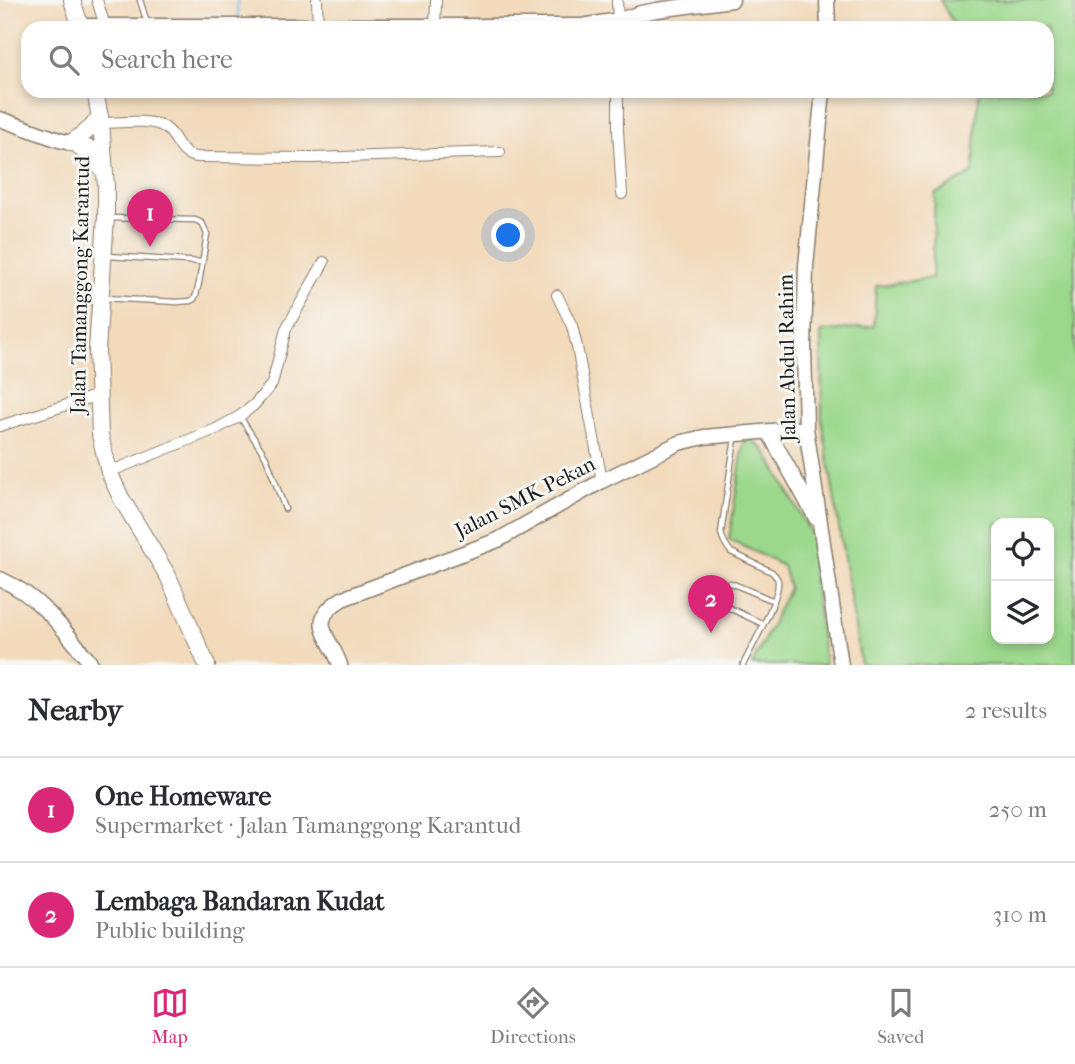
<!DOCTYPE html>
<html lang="en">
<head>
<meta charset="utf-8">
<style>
	:root { --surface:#fff; --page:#f7f7f7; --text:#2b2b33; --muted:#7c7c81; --line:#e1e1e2; --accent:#db2777 }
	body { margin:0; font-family:"IM FELL French Canon",serif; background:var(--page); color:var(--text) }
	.controls { position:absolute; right:21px; bottom:21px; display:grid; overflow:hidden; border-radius:14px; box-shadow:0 4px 10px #0003 }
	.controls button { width:63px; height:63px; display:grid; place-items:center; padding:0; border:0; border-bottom:2px solid var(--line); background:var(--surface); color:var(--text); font:35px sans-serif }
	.you { position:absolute; left:509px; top:236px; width:24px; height:24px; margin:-18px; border:5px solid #fff; border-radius:50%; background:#1a73e8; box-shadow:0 0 0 10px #1a73e833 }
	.badge { display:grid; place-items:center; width:46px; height:46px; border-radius:50%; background:var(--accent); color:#fff; font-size:23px; font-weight:700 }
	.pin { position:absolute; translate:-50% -58px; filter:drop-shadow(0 2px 4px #0008) }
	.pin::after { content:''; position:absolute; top:37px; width:24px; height:21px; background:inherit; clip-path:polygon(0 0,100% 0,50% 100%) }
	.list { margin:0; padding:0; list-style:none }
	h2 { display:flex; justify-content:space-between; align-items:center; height:91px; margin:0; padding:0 28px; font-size:30px }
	h2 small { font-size:23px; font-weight:400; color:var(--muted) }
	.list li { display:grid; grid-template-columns:46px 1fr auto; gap:21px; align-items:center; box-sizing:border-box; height:105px; padding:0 28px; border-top:2px solid var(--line) }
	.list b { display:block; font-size:26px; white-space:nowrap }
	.list p { margin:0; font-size:23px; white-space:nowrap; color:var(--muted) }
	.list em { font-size:23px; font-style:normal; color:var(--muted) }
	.icon { flex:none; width:38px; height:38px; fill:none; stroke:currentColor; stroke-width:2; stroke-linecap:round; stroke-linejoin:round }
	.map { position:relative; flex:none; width:1075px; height:665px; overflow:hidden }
	.search { position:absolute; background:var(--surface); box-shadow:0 4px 10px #0003; left:21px; right:21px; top:21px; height:77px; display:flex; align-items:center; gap:18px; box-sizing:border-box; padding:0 24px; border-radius:21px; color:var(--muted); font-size:26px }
	.sheet { height:301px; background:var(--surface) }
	nav { display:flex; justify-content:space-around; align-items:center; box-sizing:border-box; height:98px; border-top:2px solid var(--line); background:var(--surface); font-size:19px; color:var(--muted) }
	nav a { display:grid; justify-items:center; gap:4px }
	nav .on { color:var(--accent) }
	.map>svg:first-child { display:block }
	.grass { fill:#9bd88c; stroke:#5c7a54; stroke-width:2; fill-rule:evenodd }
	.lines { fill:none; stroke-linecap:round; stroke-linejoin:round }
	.stream { stroke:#7fbbf1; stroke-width:2.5 }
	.lane-casing { stroke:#877b6c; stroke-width:7 }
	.street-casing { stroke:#877b6c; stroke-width:12 }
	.secondary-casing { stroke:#877b6c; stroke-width:17 }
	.primary-casing { stroke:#877b6c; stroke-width:18 }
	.lane { stroke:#fff; stroke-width:4.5 }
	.street { stroke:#fff; stroke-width:10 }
	.secondary { stroke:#fff; stroke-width:14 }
	.primary { stroke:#fff; stroke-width:16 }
	.labels { text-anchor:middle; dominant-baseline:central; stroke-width:6; stroke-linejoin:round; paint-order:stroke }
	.street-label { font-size:21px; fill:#1c1c1c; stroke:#f6f6f2 }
</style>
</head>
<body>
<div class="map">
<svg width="1075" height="665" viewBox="0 0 1075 665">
	<rect width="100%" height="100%" fill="#f6f6f2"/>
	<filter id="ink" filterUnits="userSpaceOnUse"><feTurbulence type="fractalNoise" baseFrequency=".0143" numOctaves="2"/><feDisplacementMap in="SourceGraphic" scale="14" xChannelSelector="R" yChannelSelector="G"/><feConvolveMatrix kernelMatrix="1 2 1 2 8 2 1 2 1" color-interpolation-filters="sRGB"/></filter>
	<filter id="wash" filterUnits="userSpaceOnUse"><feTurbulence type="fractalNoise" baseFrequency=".00686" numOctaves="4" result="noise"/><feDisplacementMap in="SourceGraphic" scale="28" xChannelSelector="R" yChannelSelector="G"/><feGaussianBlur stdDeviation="1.57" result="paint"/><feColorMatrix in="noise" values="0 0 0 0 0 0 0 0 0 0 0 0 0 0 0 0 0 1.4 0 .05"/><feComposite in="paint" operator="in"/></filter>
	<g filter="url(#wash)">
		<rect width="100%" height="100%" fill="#f2dabb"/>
		<path class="grass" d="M 940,0 L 1075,0 L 1075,665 L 861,665 L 822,421 L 821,332 L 874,326 L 876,286 L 932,278 L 935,194 L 973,173 L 979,91 L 1047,91 L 1047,28 L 956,28 ZM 996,523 L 1049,523 L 1049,639 L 996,639 Z
			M 746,440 L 753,440 L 766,452 L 813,537 L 812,561 L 825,665 L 752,665 L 789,588 L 783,566 L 729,539 L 743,447 Z"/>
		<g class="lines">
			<path class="stream" d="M 237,0 L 238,15"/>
		</g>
	</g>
	<g filter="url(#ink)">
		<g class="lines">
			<defs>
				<path id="lane" d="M 140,0 L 147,23
					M 108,256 L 202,262
					M 104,298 L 177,302 L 190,301 L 194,299 L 196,295 L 199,283 L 207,234 L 202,223 L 195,220 L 108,218
					M 240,417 L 266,457 L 285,509
					M 735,438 L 721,533 C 723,541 726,546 731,552 L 772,572 C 775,576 777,576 778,581 C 780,598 751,648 743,665
					M 763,624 L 723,605 L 719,598 L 724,585 L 731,583 L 774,601"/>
				<path id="street" d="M 97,0 L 105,26
					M 317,0 L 318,27
					M 617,0 L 618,28
					M 435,27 L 436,0
					M 618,91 L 618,130 L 622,194
					M 101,123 C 118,123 150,118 164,127 C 179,136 177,155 197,157 L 312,158 L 500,152
					M 557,295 L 572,326 L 577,347 L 602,481
					M 0,426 L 99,395
					M 109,472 L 216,429 L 240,416 L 254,405 L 272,384 L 286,329 L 324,262"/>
				<path id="secondary" d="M 827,0 L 828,28
					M 80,26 L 582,26 L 619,20 L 641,13 L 657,10 L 732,0
					M 823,91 L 806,266 L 804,347 L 806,428 L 841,665
					M 0,119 L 59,140 L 103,151
					M 768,431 L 816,518
					M 0,579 C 40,596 66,632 92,665
					M 340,665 C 330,635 305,622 342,599 L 498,540 L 602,481 L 679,443 L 704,437 L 806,428"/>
				<path id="primary" d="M 72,0 L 81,28
					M 95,91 L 101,123 L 106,186 L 106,218 L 97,350 L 100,435 L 109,472 L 121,498 L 168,576 L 207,665
					M 71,143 L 91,128 L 100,116
					M 78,145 L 105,172"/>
			</defs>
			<use href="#lane" class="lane-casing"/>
			<use href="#street" class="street-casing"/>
			<use href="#secondary" class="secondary-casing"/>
			<use href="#primary" class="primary-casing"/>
			<use href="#lane" class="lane"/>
			<use href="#street" class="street"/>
			<use href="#secondary" class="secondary"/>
			<use href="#primary" class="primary"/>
		</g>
	</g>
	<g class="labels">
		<g class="street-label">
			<text transform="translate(80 285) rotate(-89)">Jalan Tamanggong Karantud</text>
			<text transform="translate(787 358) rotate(-91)">Jalan Abdul Rahim</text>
			<text transform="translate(525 497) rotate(-27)">Jalan SMK Pekan</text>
		</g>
	</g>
</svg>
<div class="controls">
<button><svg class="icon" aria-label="locate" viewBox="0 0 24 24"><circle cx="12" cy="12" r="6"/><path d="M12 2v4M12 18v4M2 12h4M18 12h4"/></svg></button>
<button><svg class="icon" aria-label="layers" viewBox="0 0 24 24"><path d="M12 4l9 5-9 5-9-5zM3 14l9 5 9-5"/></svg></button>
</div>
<div class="you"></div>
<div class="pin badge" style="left:150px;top:247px">1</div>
<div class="pin badge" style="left:711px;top:633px">2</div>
<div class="search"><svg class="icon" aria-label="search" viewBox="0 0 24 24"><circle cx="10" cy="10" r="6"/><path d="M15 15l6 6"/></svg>Search here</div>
</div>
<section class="sheet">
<h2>Nearby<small>2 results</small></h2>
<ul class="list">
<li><span class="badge">1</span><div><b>One Homeware</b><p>Supermarket · Jalan Tamanggong Karantud</p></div><em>250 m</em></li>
<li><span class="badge">2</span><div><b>Lembaga Bandaran Kudat</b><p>Public building</p></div><em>310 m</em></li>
</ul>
</section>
<nav>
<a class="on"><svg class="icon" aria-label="map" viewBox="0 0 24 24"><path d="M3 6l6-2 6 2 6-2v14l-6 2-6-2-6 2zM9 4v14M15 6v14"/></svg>Map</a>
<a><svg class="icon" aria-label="directions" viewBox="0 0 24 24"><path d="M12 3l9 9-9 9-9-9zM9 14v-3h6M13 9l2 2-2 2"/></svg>Directions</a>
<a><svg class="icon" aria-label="saved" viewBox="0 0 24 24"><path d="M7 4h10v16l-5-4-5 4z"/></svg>Saved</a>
</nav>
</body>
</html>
